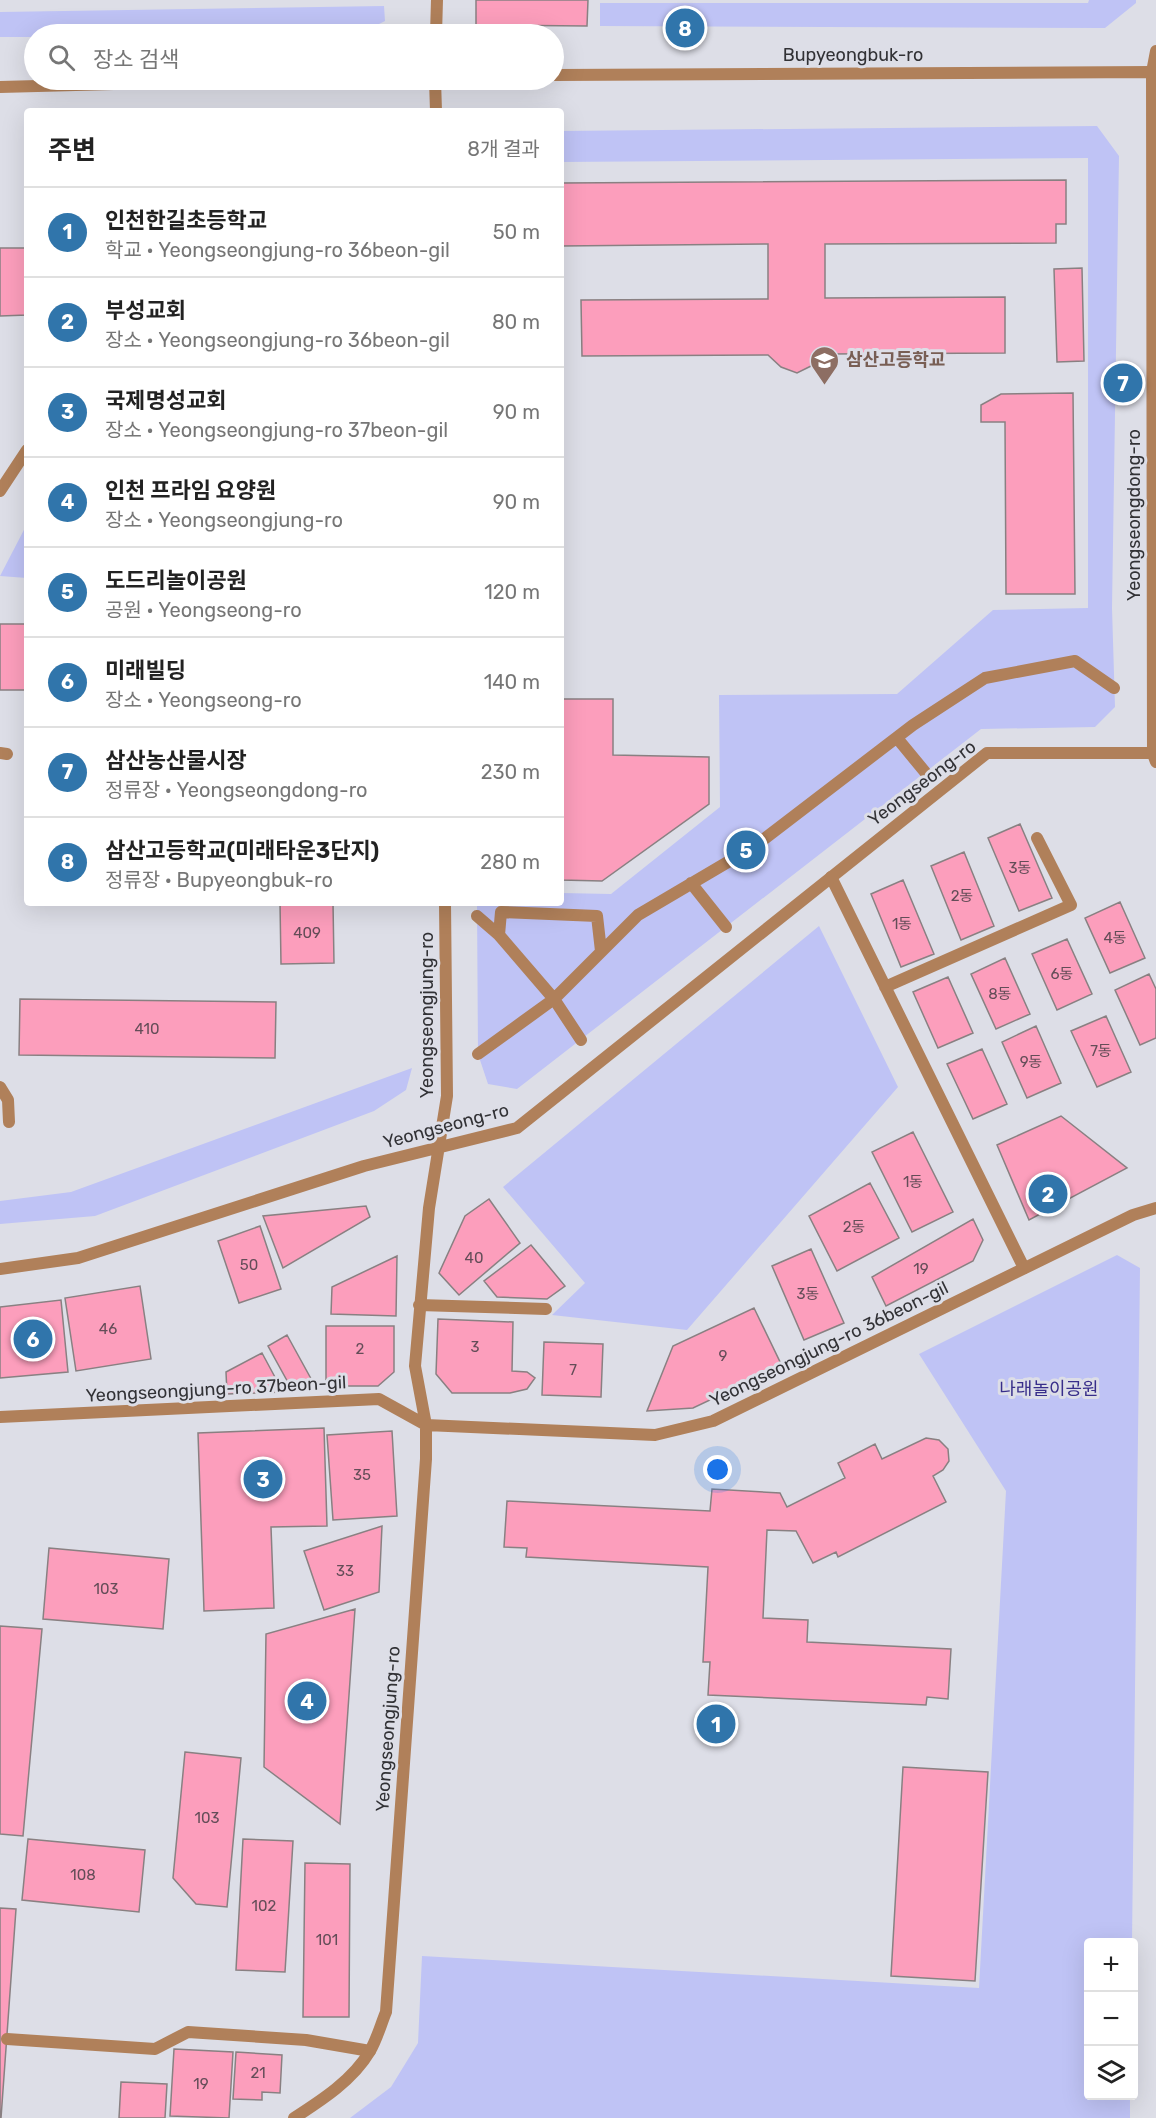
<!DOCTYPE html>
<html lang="ko">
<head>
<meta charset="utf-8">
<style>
	:root { --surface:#fff; --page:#f2f2f2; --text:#222; --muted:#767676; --line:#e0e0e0; --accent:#3075ab }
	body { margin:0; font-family:Rubik,"Noto Sans KR",sans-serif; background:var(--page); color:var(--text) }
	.controls { position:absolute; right:18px; bottom:18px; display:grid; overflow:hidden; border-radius:6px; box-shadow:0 6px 24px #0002 }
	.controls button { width:54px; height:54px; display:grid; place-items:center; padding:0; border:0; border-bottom:2px solid var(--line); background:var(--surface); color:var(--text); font:30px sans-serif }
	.you { position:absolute; left:718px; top:1470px; width:21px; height:21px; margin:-15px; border:4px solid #fff; border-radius:50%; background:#1a73e8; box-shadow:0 0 0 9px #1a73e833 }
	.badge { display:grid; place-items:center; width:39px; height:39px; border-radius:50%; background:var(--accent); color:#fff; font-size:20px; font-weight:700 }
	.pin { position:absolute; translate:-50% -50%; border:3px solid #fff; box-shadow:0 2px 6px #0006 }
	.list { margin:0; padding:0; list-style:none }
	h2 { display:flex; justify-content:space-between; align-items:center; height:78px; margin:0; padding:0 24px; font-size:26px }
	h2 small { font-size:20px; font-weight:400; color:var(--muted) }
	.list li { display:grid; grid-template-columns:39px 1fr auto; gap:18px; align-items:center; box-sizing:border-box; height:90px; padding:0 24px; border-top:2px solid var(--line) }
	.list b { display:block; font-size:22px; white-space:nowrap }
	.list p { margin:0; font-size:20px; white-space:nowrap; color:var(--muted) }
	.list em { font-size:20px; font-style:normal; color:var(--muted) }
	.icon { flex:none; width:33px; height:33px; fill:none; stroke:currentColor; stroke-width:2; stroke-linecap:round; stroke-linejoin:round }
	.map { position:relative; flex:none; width:1156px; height:2118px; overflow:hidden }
	.search { position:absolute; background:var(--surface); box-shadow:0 6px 24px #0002; left:24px; top:24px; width:540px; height:66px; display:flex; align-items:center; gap:15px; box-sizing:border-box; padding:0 21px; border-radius:33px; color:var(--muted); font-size:22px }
	.panel { position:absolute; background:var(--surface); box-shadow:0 6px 24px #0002; left:24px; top:108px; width:540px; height:798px; border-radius:6px }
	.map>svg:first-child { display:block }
	.green { fill:#bfc3f5 }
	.building { fill:#fc9ebc; stroke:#898082; stroke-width:1.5 }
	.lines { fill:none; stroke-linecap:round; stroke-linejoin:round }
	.service { stroke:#b0805a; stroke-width:12 }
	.pedestrian { stroke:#b0805a; stroke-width:12 }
	.minor { stroke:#b0805a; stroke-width:12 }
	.tertiary { stroke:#b0805a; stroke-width:12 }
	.labels { text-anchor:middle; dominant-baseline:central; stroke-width:6; stroke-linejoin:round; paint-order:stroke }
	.number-label { font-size:15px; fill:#644d58 }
	.street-label { font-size:18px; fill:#323236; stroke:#dddee7 }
	.education-label { font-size:18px; font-weight:bold; fill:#785e54; stroke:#dddee7; text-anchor:start }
	.park-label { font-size:18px; fill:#382e8a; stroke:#dddee7 }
</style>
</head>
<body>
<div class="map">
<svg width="1156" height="2118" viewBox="0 0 1156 2118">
	<rect width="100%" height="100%" fill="#dddee7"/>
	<path class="green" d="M 1089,0 L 1136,0 L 1136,3 L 1105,28 L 600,26 L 600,3 L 1088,3 Z
		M 384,6 L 385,21 L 359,34 L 34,34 L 34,37 L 0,37 L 0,12 Z
		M 1097,126 L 1119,156 L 1112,608 L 1115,707 L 1095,727 L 981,729 L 517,1089 L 488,1084 L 478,1054 L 477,903 L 561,903 L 561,893 L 611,894 L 720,807 L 719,695 L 897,694 L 993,610 L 1088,608 L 1088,158 L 561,162 L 561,131 Z
		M 27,524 L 27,578 L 0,576 Z
		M 819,926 L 898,1087 L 687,1330 L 552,1315 L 585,1283 L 503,1187 Z
		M 412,1068 L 406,1090 L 374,1111 L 95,1216 L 0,1224 L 0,1201 L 71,1192 Z
		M 1117,1255 L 1140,1268 L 1132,1942 L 1088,1942 L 1088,2096 L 1130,2096 L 1130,2118 L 350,2118 L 391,2087 L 418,2043 L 422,1956 L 979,1988 L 1006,1491 L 919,1354 Z"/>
	<path class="building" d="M 476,0 L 588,0 L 587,26 L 476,25 Z
		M 1066,180 L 1066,224 L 1056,224 L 1056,243 L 825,244 L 825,298 L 1005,297 L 1005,353 L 826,354 L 811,366 L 797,373 L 781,367 L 768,355 L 582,356 L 581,300 L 768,299 L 768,244 L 561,246 L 561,183 Z
		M 0,248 L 27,248 L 27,315 L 0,316 Z
		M 1082,268 L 1084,361 L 1057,362 L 1054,269 Z
		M 1073,393 L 1075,594 L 1006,594 L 1005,422 L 981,422 L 981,405 L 1001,394 Z
		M 0,624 L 27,624 L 27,690 L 0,690 Z
		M 561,699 L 613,699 L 613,755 L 709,757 L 709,804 L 602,881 L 561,880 Z
		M 1020,824 L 1052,898 L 1019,911 L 988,838 Z
		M 964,852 L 994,926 L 961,940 L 931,866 Z
		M 903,880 L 934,954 L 901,967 L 871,894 Z
		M 1120,902 L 1145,958 L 1110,973 L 1085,918 Z
		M 280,903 L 333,903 L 334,963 L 281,964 Z
		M 1067,939 L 1092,994 L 1057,1010 L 1032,954 Z
		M 1005,958 L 1030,1014 L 996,1029 L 971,974 Z
		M 1149,974 L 1156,989 L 1156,1038 L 1140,1045 L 1115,990 Z
		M 948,977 L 973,1033 L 938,1048 L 913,992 Z
		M 20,999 L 276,1002 L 275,1058 L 19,1055 Z
		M 1106,1016 L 1131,1072 L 1097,1087 L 1071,1031 Z
		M 1036,1026 L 1061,1083 L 1027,1098 L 1002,1042 Z
		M 982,1049 L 1007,1104 L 973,1119 L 947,1064 Z
		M 1061,1116 L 1127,1168 L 1029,1220 L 997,1145 Z
		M 913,1132 L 953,1212 L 912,1232 L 872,1152 Z
		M 870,1183 L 899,1238 L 837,1271 L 809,1216 Z
		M 489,1199 L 520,1243 L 459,1295 L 439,1273 L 465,1216 Z
		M 366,1206 L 370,1217 L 283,1268 L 263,1216 Z
		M 973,1219 L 983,1240 L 973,1261 L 886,1306 L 872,1277 Z
		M 260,1226 L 281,1289 L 239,1303 L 218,1241 Z
		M 531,1245 L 565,1286 L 547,1299 L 497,1297 L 484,1281 Z
		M 811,1249 L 844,1323 L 804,1340 L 772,1266 Z
		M 397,1256 L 396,1316 L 331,1314 L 332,1287 Z
		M 140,1286 L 151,1359 L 76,1371 L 65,1298 Z
		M 61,1300 L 68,1372 L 0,1378 L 0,1307 Z
		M 754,1308 L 782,1366 L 693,1408 L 647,1411 L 673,1346 Z
		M 438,1319 L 513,1322 L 512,1371 L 527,1372 L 535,1378 L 527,1389 L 510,1393 L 452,1393 L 436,1374 Z
		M 326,1326 L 394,1326 L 394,1372 L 378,1386 L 326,1386 Z
		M 287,1335 L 315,1386 L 290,1386 L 268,1346 Z
		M 544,1342 L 603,1344 L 601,1397 L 542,1395 Z
		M 262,1353 L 283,1392 L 227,1394 L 226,1372 Z
		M 324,1428 L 327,1526 L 271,1527 L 274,1608 L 204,1611 L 198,1433 Z
		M 392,1431 L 397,1516 L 333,1520 L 327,1435 Z
		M 926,1438 L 939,1440 L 948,1449 L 949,1461 L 943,1470 L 933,1476 L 946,1502 L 838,1557 L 836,1552 L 813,1563 L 796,1531 L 767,1530 L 763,1618 L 808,1620 L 807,1642 L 951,1649 L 948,1699 L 927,1697 L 926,1705 L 708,1695 L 710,1662 L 703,1662 L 708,1567 L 526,1557 L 527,1548 L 504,1547 L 507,1501 L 710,1511 L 712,1489 L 780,1493 L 787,1507 L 845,1478 L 838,1463 L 875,1444 L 882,1459 Z
		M 382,1526 L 379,1592 L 324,1610 L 304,1551 Z
		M 49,1548 L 169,1559 L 163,1629 L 43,1619 Z
		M 355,1609 L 340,1824 L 264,1767 L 266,1634 Z
		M 0,1626 L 42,1629 L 23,1836 L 0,1834 Z
		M 185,1752 L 241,1758 L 227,1907 L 196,1904 L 173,1878 Z
		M 903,1767 L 988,1772 L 975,1981 L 891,1976 Z
		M 28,1839 L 145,1850 L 139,1912 L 22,1900 Z
		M 243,1839 L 293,1841 L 285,1972 L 236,1970 Z
		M 305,1863 L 350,1864 L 349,2017 L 303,2017 Z
		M 0,1908 L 16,1909 L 1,2118 L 0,2118 Z
		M 174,2049 L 233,2052 L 229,2118 L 170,2116 Z
		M 236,2052 L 282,2055 L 280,2093 L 262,2092 L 262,2100 L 233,2099 Z
		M 121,2082 L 167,2084 L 165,2118 L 119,2118 Z"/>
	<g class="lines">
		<path class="service" d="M 436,34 L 437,0
			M 0,491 L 27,450
			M 0,753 L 7,754
			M 831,877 L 1024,1268
			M 885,987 L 1071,905 L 1037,838
			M 0,1087 L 8,1100 L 9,1122
			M 7,2039 L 155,2049 L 188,2032 L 306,2040 L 370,2051"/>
		<path class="pedestrian" d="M 897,738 L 925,772
			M 691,883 L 726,927
			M 477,916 L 499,935 L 554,999 L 638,915 L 755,846 L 913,725 L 985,678 L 1075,661 L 1114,688
			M 499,935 L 501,912 L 597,916 L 601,951
			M 478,1054 L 554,999 L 581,1040"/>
		<path class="minor" d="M 1152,72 L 1156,51
			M 435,80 L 436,111
			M 0,1269 L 78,1258 L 364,1166 L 517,1128 L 987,753 L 1156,753
			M 419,1305 L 546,1309
			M 0,1417 L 379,1399 L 426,1425 L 655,1435 L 713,1421 L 1133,1215 L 1156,1208
			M 294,2118 C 322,2100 353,2080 370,2051 C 377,2039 381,2024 386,2012 L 426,1459 L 426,1425 L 415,1366 L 429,1208 L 447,1096 L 445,903"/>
		<path class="tertiary" d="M 554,75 L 1152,72 L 1153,754 L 1156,762
			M 0,87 L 267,80"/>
	</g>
	<defs>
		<symbol id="school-pin" viewBox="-11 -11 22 30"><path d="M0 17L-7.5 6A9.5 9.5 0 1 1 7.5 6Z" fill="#8d6e63" stroke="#dddee7"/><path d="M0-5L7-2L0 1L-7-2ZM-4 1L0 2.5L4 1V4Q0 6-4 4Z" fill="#fff"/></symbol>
	</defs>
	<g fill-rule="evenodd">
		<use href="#school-pin" x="808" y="344" width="33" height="45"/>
	</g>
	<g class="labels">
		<g class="number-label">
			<text x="1020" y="868">3동</text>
			<text x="962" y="896">2동</text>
			<text x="902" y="924">1동</text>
			<text x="307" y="933">409</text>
			<text x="1115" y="938">4동</text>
			<text x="1062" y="974">6동</text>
			<text x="1000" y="994">8동</text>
			<text x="147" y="1029">410</text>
			<text x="1101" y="1051">7동</text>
			<text x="1031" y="1062">9동</text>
			<text x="913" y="1182">1동</text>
			<text x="854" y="1227">2동</text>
			<text x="474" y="1258">40</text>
			<text x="249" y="1265">50</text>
			<text x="921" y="1269">19</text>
			<text x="808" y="1294">3동</text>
			<text x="108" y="1329">46</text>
			<text x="475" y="1347">3</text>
			<text x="360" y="1349">2</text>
			<text x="723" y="1356">9</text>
			<text x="573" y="1370">7</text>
			<text x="362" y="1475">35</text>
			<text x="345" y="1571">33</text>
			<text x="106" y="1589">103</text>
			<text x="207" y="1818">103</text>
			<text x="83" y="1875">108</text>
			<text x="264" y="1906">102</text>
			<text x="327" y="1940">101</text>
			<text x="258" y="2073">21</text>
			<text x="201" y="2084">19</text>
		</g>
		<g class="street-label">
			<text x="853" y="55">Bupyeongbuk-ro</text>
			<text transform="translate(1134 515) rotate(-90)">Yeongseongdong-ro</text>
			<text transform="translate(922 783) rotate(-37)">Yeongseong-ro</text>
			<text transform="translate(427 1015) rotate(-90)">Yeongseongjung-ro</text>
			<text transform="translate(446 1126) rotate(-15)">Yeongseong-ro</text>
			<text transform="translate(829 1344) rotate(-26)">Yeongseongjung-ro 36beon-gil</text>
			<text transform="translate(216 1389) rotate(-3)">Yeongseongjung-ro 37beon-gil</text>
			<text transform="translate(388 1729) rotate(-86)">Yeongseongjung-ro</text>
		</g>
		<g class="education-label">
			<text x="846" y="360">삼산고등학교</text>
		</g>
		<g class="park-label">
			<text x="1049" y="1389">나래놀이공원</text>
		</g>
	</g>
</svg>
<div class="controls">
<button>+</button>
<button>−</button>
<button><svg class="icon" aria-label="layers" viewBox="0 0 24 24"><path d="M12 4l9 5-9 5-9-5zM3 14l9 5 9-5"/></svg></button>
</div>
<div class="you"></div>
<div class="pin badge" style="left:716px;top:1724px">1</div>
<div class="pin badge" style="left:1048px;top:1194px">2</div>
<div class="pin badge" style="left:263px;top:1479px">3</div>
<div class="pin badge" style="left:307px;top:1701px">4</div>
<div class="pin badge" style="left:746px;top:850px">5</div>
<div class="pin badge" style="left:33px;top:1339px">6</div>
<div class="pin badge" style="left:1123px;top:383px">7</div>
<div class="pin badge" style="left:685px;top:28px">8</div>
<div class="search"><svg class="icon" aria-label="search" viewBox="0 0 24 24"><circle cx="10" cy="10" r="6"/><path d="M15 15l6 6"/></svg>장소 검색</div>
<section class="panel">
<h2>주변<small>8개 결과</small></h2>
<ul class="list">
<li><span class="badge">1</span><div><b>인천한길초등학교</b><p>학교 · Yeongseongjung-ro 36beon-gil</p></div><em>50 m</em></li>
<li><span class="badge">2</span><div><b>부성교회</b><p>장소 · Yeongseongjung-ro 36beon-gil</p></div><em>80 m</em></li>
<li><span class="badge">3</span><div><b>국제명성교회</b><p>장소 · Yeongseongjung-ro 37beon-gil</p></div><em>90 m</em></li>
<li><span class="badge">4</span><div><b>인천 프라임 요양원</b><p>장소 · Yeongseongjung-ro</p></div><em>90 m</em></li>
<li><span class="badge">5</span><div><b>도드리놀이공원</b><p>공원 · Yeongseong-ro</p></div><em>120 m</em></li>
<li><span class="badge">6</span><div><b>미래빌딩</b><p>장소 · Yeongseong-ro</p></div><em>140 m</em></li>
<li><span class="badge">7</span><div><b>삼산농산물시장</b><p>정류장 · Yeongseongdong-ro</p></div><em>230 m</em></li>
<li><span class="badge">8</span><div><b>삼산고등학교(미래타운3단지)</b><p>정류장 · Bupyeongbuk-ro</p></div><em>280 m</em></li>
</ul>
</section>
</div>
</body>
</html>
